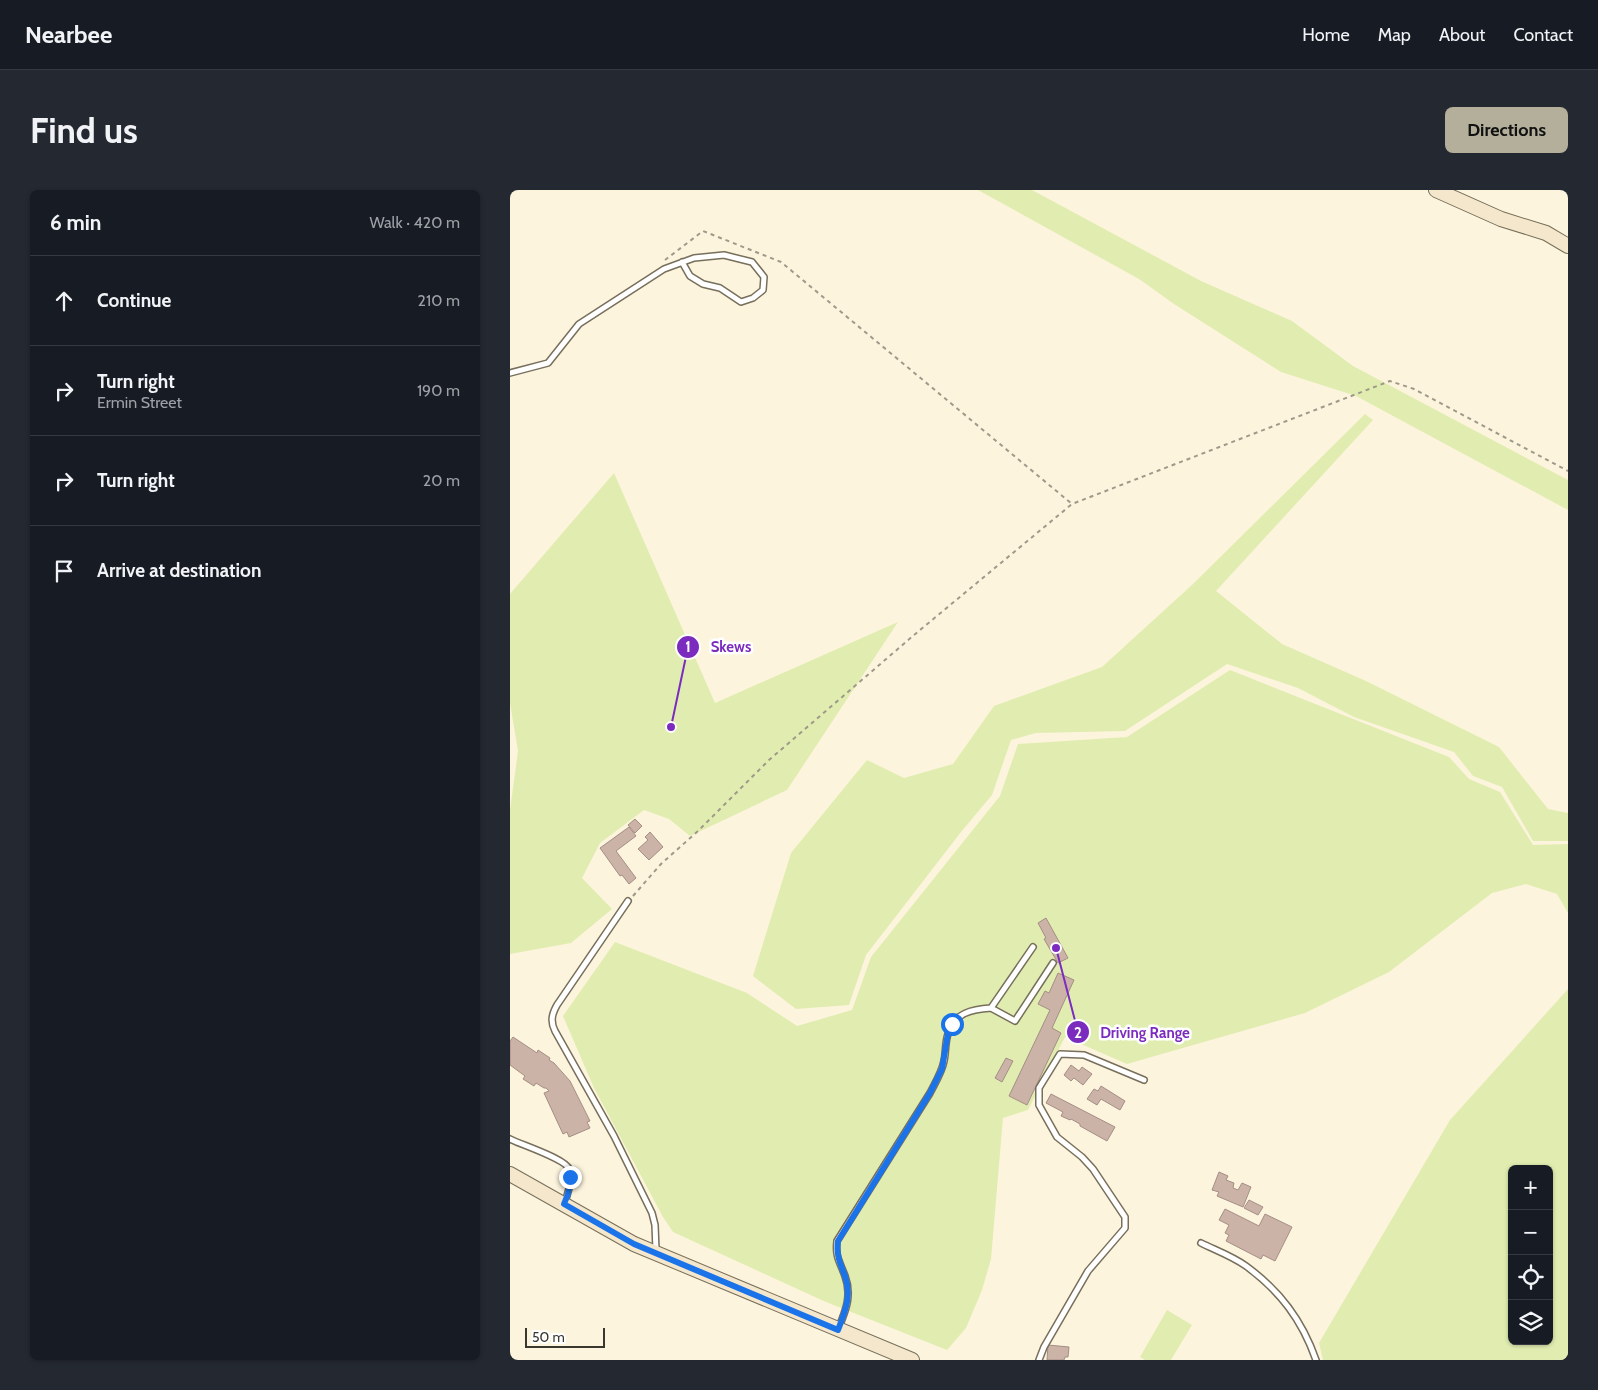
<!DOCTYPE html>
<html lang="en">
<head>
<meta charset="utf-8">
<style>
	:root { --surface:#171b24; --page:#242831; --text:#f1f3f6; --muted:#9ea1a6; --line:#363941; --accent:#b3af9a }
	body { margin:0; font-family:Cabin,sans-serif; background:var(--page); color:var(--text) }
	.controls { position:absolute; right:15px; bottom:15px; display:grid; overflow:hidden; border-radius:8px; box-shadow:0 1px 4px #0004 }
	.controls button { width:45px; height:45px; display:grid; place-items:center; padding:0; border:0; border-bottom:1px solid var(--line); background:var(--surface); color:var(--text); font:25px sans-serif }
	.scale { position:absolute; left:15px; bottom:12px; width:80px; box-sizing:border-box; padding-left:5px; border:2px solid #3a372e; border-top:0; font-size:14px; line-height:18px; white-space:nowrap; color:#3a372e; -webkit-text-stroke:4px #fff; paint-order:stroke }
	.stop { position:absolute; width:15px; height:15px; margin:-11px; border:4px solid #1a73e8; border-radius:50%; background:#fff }
	.stop.end { background:#1a73e8; border-color:#fff; box-shadow:0 1px 5px #0008 }
	.list { margin:0; padding:0; list-style:none }
	h2 { display:flex; justify-content:space-between; align-items:center; height:65px; margin:0; padding:0 20px; font-size:21px }
	h2 small { font-size:16px; font-weight:400; color:var(--muted) }
	.list li { display:grid; grid-template-columns:32px 1fr auto; gap:15px; align-items:center; box-sizing:border-box; height:90px; padding:0 20px; border-top:1px solid var(--line) }
	.list b { display:block; font-size:19px; white-space:nowrap }
	.list p { margin:0; font-size:16px; white-space:nowrap; color:var(--muted) }
	.list em { font-size:16px; font-style:normal; color:var(--muted) }
	.icon { flex:none; width:28px; height:28px; fill:none; stroke:currentColor; stroke-width:2; stroke-linecap:round; stroke-linejoin:round }
	.map { position:relative; flex:none; width:1058px; height:1170px; overflow:hidden; border-radius:8px }
	header { display:flex; align-items:center; gap:30px; box-sizing:border-box; height:70px; padding:0 25px; background:var(--surface); border-bottom:1px solid var(--line) }
	header strong { font-size:24px }
	nav { display:flex; gap:28px; margin-inline-start:auto; font-size:18px }
	.intro { display:flex; align-items:center; justify-content:space-between; box-sizing:border-box; height:120px; padding:0 30px }
	h1 { margin:0; font-size:35px }
	.button { padding:12px 22px; border-radius:8px; background:var(--accent); color:#111; font-size:18px; font-weight:700 }
	main { display:flex; gap:30px; padding:0 30px }
	aside { flex:1; background:var(--surface); border-radius:8px; box-shadow:0 1px 4px #0004 }
	.map>svg:first-child { display:block }
	.green { fill:#e1edb0; fill-rule:evenodd }
	.building { fill:#cbb3a8; stroke:#a58e84 }
	.lines { fill:none; stroke-linecap:round; stroke-linejoin:round }
	.lane-casing { stroke:#776f5b; stroke-width:8 }
	.secondary-casing { stroke:#776f5b; stroke-width:16 }
	.path { stroke:#9f9989; stroke-width:2; stroke-dasharray:4 4; stroke-linecap:butt }
	.lane { stroke:#fff; stroke-width:5 }
	.secondary { stroke:#f4e7cb; stroke-width:14 }
	.route { stroke:#1a73e8; stroke-width:6 }
	.leader { fill:none; stroke:#7b2cbf; stroke-width:2 }
	.callout-dot { fill:#7b2cbf; stroke:#fff; stroke-width:2 }
	.mark-label { font-size:15px; text-anchor:middle; font-weight:bold; fill:#fff }
	.callout-label { font-size:15px; text-anchor:middle; font-weight:bold; fill:#7b2cbf; stroke:#fff; stroke-width:5; stroke-linejoin:round; paint-order:stroke }
</style>
</head>
<body>
<header>
<strong>Nearbee</strong>
<nav><a>Home</a><a>Map</a><a>About</a><a>Contact</a></nav>
</header>
<div class="intro"><h1>Find us</h1><a class="button">Directions</a></div>
<main>
<aside>
<h2>6 min<small>Walk · 420 m</small></h2>
<ul class="list">
<li><svg class="icon" aria-label="ahead" viewBox="0 0 24 24"><path d="M12 20V5M6 11l6-6 6 6"/></svg><div><b>Continue</b></div><em>210 m</em></li>
<li><svg class="icon" aria-label="right" viewBox="0 0 24 24"><path d="M7 20v-9h11M14 6l5 5-5 5"/></svg><div><b>Turn right</b><p>Ermin Street</p></div><em>190 m</em></li>
<li><svg class="icon" aria-label="right" viewBox="0 0 24 24"><path d="M7 20v-9h11M14 6l5 5-5 5"/></svg><div><b>Turn right</b></div><em>20 m</em></li>
<li><svg class="icon" aria-label="arrive" viewBox="0 0 24 24"><path d="M6 21V4h12l-3 4 3 4H6"/></svg><div><b>Arrive at destination</b></div></li>
</ul>
</aside>
<div class="map">
<svg width="1058" height="1170" viewBox="0 0 1058 1170">
	<rect width="100%" height="100%" fill="#fcf4dd"/>
	<path class="green" d="M 468,0 L 522,0 L 691,91 L 782,131 L 843,176 L 1058,290 L 1058,320 L 846,206 L 771,182 L 664,114 L 629,89 Z
		M 855,224 L 863,230 L 706,401 L 772,454 L 856,491 L 989,557 L 1038,619 L 1058,623 L 1058,651 L 1023,651 L 992,597 L 963,586 L 944,562 L 844,527 L 788,498 L 717,474 L 615,541 L 526,543 L 501,550 L 482,605 L 451,642 L 356,765 L 339,815 L 286,819 L 243,786 L 281,663 L 357,570 L 394,588 L 443,574 L 484,516 L 592,477 L 683,394 Z
		M 104,283 L 205,513 L 388,432 L 277,600 L 180,646 L 159,629 L 134,620 L 90,653 L 72,688 L 102,719 L 61,753 L 0,764 L 0,620 L 8,561 L 0,513 L 0,404 Z
		M 720,480 L 939,567 L 959,589 L 990,602 L 1023,655 L 1058,654 L 1058,723 L 1047,704 L 1016,694 L 982,703 L 879,782 L 795,823 L 617,874 L 555,847 L 518,920 L 493,928 L 481,1069 L 472,1100 L 456,1138 L 437,1160 L 316,1112 L 163,1042 L 153,1027 L 84,898 L 53,826 L 105,752 L 237,803 L 287,836 L 342,820 L 361,767 L 490,606 L 508,554 L 617,547 Z
		M 1058,799 L 1058,1170 L 813,1170 L 809,1153 L 940,930 ZM 1002,979 L 1039,979 L 1039,1151 L 1002,1151 Z
		M 657,1120 L 682,1135 L 661,1170 L 635,1170 L 630,1167 Z"/>
	<path class="building" d="M 125,629 L 132,636 L 125,643 L 118,635 Z
		M 119,637 L 126,646 L 106,661 L 126,688 L 119,694 L 112,685 L 110,686 L 90,658 Z
		M 140,642 L 153,657 L 139,670 L 128,659 L 138,650 L 135,647 Z
		M 536,728 L 558,768 L 548,773 L 534,749 L 536,748 L 528,733 Z
		M 548,783 L 564,790 L 542,838 L 551,843 L 517,915 L 499,906 L 540,820 L 528,814 L 535,801 L 539,803 Z
		M 3,847 L 27,863 L 28,860 L 40,868 L 39,870 L 44,873 L 60,891 L 80,931 L 77,932 L 80,938 L 59,947 L 57,942 L 53,944 L 34,903 L 39,901 L 36,898 L 34,898 L 26,893 L 24,896 L 13,889 L 15,886 L 0,875 L 0,851 Z
		M 496,868 L 503,871 L 492,892 L 485,888 Z
		M 561,875 L 569,881 L 572,877 L 582,884 L 573,895 L 564,888 L 561,891 L 554,885 Z
		M 591,896 L 615,911 L 610,920 L 591,909 L 587,915 L 577,909 L 584,899 L 588,901 Z
		M 541,904 L 605,937 L 597,951 L 570,936 L 570,934 L 561,929 L 560,930 L 551,926 L 553,922 L 536,913 Z
		M 709,982 L 718,986 L 716,990 L 724,993 L 723,998 L 728,1000 L 732,993 L 741,997 L 733,1017 L 707,1006 L 709,1002 L 702,1000 Z
		M 739,1010 L 753,1017 L 748,1025 L 734,1018 Z
		M 715,1019 L 749,1036 L 755,1024 L 782,1037 L 765,1071 L 753,1065 L 751,1069 L 716,1051 L 719,1045 L 715,1043 L 719,1035 L 709,1030 Z
		M 538,1155 L 559,1157 L 558,1167 L 555,1167 L 554,1170 L 537,1170 Z"/>
	<g class="lines">
		<defs>
			<path id="lane" d="M 0,183 L 38,173 L 69,134 L 154,79 L 184,68 L 214,65 L 242,72 L 254,87 L 253,100 L 243,108 L 231,112 L 210,98 L 193,94 L 180,86 L 172,72
				M 118,711 L 47,815 C 42,824 40,831 45,841 L 104,946 L 142,1023 L 145,1035 L 146,1060
				M 481,818 L 505,831 L 543,773
				M 0,949 C 12,955 56,969 59,979 C 63,990 58,1004 54,1014
				M 691,1053 C 705,1060 722,1066 736,1076 C 770,1101 792,1130 806,1170
				M 329,1137 C 336,1120 342,1105 335,1086 C 330,1072 325,1067 327,1051 L 420,903 C 425,893 432,882 434,871 C 436,862 435,852 438,844 C 443,823 463,819 481,818 L 523,757
				M 529,1170 L 534,1157 L 578,1081 L 615,1038 L 615,1027 L 583,979 L 572,967 L 547,947 L 529,915 L 529,898 L 550,864 L 574,865 L 634,890"/>
			<path id="secondary" d="M 926,0 L 991,29 L 1036,43 L 1058,56
				M 0,984 L 124,1054 L 402,1170"/>
		</defs>
		<use href="#lane" class="lane-casing"/>
		<use href="#secondary" class="secondary-casing"/>
		<path class="path" d="M 155,70 L 193,41 L 271,72 L 562,314
			M 123,706 L 151,674 L 188,641 L 259,570 L 404,445 L 562,314 L 880,191 L 904,199 L 1058,281"/>
		<use href="#lane" class="lane"/>
		<use href="#secondary" class="secondary"/>
	</g>
	<g class="lines">
		<path class="route" d="M 60,987 L 58,1004 L 54,1014 L 124,1054 L 328,1140 C 335,1122 342,1105 335,1086 C 330,1073 326,1065 328,1051 L 420,903 L 432,879 L 438,843 L 442,834"/>
	</g>
	<path class="leader" d="M161 537L178 457M546 758L568 842"/>
	<g class="callout-dot">
		<circle cx="161" cy="537" r="5"/>
		<circle cx="546" cy="758" r="5"/>
		<circle cx="178" cy="457" r="12"/>
		<circle cx="568" cy="842" r="12"/>
	</g>
	<g class="mark-label">
		<text x="178" y="462">1</text>
		<text x="568" y="848">2</text>
	</g>
	<g class="callout-label">
		<text x="221" y="462">Skews</text>
		<text x="635" y="848">Driving Range</text>
	</g>
</svg>
<div class="controls">
<button>+</button>
<button>−</button>
<button><svg class="icon" aria-label="locate" viewBox="0 0 24 24"><circle cx="12" cy="12" r="6"/><path d="M12 2v4M12 18v4M2 12h4M18 12h4"/></svg></button>
<button><svg class="icon" aria-label="layers" viewBox="0 0 24 24"><path d="M12 4l9 5-9 5-9-5zM3 14l9 5 9-5"/></svg></button>
</div>
<div class="scale">50 m</div>
<div class="stop" style="left:442px;top:834px"></div>
<div class="stop end" style="left:60px;top:987px"></div>
</div>
</main>
</body>
</html>
